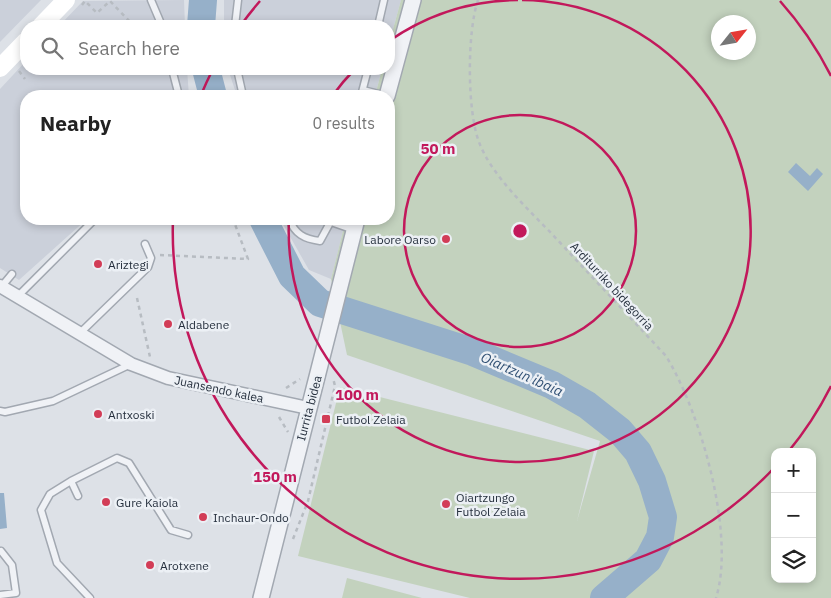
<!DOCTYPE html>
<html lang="en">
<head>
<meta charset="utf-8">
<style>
	:root { --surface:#fff; --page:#f2f2f2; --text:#222; --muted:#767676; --line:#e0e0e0 }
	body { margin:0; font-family:"IBM Plex Sans",sans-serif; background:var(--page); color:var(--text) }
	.controls { position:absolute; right:15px; bottom:15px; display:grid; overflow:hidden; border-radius:10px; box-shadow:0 2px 8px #0003 }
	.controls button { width:45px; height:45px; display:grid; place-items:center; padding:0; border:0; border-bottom:1px solid var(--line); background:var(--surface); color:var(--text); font:25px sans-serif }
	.compass { position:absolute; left:711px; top:15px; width:45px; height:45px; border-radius:50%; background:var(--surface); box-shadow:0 2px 8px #0003; rotate:59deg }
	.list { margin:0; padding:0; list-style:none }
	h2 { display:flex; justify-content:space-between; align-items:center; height:65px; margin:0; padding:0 20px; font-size:21px }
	h2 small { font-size:16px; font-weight:400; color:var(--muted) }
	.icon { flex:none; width:28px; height:28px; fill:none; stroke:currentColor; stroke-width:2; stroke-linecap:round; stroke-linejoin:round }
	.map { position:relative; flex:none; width:831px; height:598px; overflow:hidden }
	.search { position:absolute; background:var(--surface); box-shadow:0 2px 8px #0003; left:20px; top:20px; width:375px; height:55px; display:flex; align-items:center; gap:12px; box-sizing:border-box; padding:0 18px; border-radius:20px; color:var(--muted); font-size:19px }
	.panel { position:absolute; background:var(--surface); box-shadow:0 2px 8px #0003; left:20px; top:90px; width:375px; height:135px; border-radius:20px }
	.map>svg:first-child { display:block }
	.built { fill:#cbd0da }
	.green { fill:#c3d2be; fill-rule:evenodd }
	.water { fill:#96b0c9 }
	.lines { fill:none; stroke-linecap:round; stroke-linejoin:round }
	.river { stroke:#96b0c9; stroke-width:28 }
	.service-casing { stroke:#a2a8b1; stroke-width:9 }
	.minor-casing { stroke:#a2a8b1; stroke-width:15 }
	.tertiary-casing { stroke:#a2a8b1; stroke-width:18 }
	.path { stroke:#b7bcc2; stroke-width:2.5; stroke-dasharray:4 4; stroke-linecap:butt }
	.service { stroke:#f0f2f6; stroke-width:6 }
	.minor { stroke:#f0f2f6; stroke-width:12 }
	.tertiary { stroke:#f0f2f6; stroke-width:15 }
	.secondary { stroke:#fff; stroke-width:18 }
	.ring { fill:none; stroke:#c2185b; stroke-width:2.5 }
	.poi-dot { fill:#d23d57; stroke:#ecf0f5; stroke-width:2 }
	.labels { text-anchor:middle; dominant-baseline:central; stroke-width:5; stroke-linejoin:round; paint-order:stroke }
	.poi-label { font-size:12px; fill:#26303e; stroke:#ecf0f5; text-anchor:start }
	.street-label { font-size:12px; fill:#26303e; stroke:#ecf0f5 }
	.water-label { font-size:14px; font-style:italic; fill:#2f4f73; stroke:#ecf0f5 }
	.centre { fill:#c2185b; stroke:#ecf0f5; stroke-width:2.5 }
	.ring-label { font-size:15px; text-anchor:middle; font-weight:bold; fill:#c2185b; stroke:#ecf0f5; stroke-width:5; stroke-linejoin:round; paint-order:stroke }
</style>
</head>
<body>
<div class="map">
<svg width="831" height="598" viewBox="0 0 831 598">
	<rect width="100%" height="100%" fill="#dde1e7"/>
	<path class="built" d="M 0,0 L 41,0 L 0,42 Z
		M 184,0 L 185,26 L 59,26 L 83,1 Z
		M 224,0 L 401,0 L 389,44 L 389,26 L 224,26 Z
		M 26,61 L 26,69 L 187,69 L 189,96 L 26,96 L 26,219 L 87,219 L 19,280 L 0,268 L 0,89 Z
		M 228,69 L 382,69 L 375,96 L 237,96 Z
		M 280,219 L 346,219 L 331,279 L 309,270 Z"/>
	<path class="green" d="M 401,0 L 831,0 L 831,598 L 470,598 L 298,556 L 340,387 L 594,451 L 577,521 L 600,441 L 347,355 L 331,279 L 346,219 L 389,219 L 389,96 L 375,96 L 382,69 L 389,69 L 389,44 ZM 718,22 L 748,22 L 748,52 L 718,52 ZM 775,452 L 812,452 L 812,579 L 775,579 Z
		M 347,578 L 422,598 L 342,598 Z"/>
	<path class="water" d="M 796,163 L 810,176 L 817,168 L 823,174 L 808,191 L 788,172 Z
		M 0,493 L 4,493 L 7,528 L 0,529 Z"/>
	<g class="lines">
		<path class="river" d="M 201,26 L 203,0
			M 206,69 L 213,96
			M 263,219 L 292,276 L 320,303 L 473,352 L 552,385 L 587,405 L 620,431 L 638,452 L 652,481 L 663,517 L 660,537 L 648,560 L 604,598"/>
		<defs>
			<path id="service" d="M 151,0 L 162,26
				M 235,26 L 238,0
				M 378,26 L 384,0
				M 172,69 L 179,96
				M 237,69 L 243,96
				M 363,90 L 387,96
				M 361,96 L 368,69
				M 289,219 C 295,234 304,239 320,241 L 332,219
				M 331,222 L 354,230
				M 2,286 L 12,274
				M 18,296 L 95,219
				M 79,334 L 148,267 L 151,258 L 145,244
				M 0,411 L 5,412 L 53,401 L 131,364
				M 71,481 L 50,494 L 41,510 L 57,563 L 90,598
				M 78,496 L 71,481 L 117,458 L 129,463 L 171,530 L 188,535
				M 0,595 L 16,593 L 12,565 L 1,551"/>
			<path id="minor" d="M 0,286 L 131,364 L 168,378 L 308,408"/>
			<path id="tertiary" d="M 387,96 L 413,0
				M 261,598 L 357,219"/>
		</defs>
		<use href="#service" class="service-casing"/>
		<use href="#minor" class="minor-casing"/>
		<use href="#tertiary" class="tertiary-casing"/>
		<path class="path" d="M 478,0 C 467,32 467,111 479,142 C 491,175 528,209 552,234 C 590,275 628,315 666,356 C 700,411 736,534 716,598
			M 82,5 L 85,1 L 97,13 L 110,1 L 134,26
			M 19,71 L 25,79
			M 160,255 L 248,259 L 233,219
			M 137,298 L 150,357
			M 286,388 L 300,379
			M 279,417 L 288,432
			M 293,539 L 308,501 L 335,386 L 333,378"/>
		<use href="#service" class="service"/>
		<use href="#minor" class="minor"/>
		<use href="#tertiary" class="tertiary"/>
		<path class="secondary" d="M 41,26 L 66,0
			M 0,68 L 26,41"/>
	</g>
	<g class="ring">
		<circle cx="520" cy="231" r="116"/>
		<path d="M333 95A231 231 0 0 1 355 69M389 41A231 231 0 0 1 518 0M522 0A231 231 0 1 1 289 219"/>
		<path d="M831 386A347 347 0 0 1 788 452M774 468A347 347 0 0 1 173 219M201 95A347 347 0 0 1 212 71M241 25A347 347 0 0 1 260 1M780 1A347 347 0 0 1 831 76"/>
	</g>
	<g class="poi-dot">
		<circle cx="446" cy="239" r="5"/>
		<circle cx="98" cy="264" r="5"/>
		<circle cx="168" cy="324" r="5"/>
		<circle cx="98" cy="414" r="5"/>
		<rect x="321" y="414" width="10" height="10" rx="2.5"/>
		<circle cx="106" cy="502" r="5"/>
		<circle cx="446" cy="504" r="5"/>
		<circle cx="203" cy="517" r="5"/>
		<circle cx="150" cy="565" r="5"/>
	</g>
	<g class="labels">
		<g class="poi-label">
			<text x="436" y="239" text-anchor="end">Labore Oarso</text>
			<text x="108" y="264">Ariztegi</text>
			<text x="178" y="324">Aldabene</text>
			<text x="108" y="414">Antxoski</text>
			<text x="336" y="419">Futbol Zelaia</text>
			<text x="456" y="497">Oiartzungo<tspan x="456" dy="14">Futbol Zelaia</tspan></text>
			<text x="116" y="502">Gure Kaiola</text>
			<text x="213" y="517">Inchaur-Ondo</text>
			<text x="160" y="565">Arotxene</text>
		</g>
		<g class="street-label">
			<text transform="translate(612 286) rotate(47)">Arditurriko bidegorria</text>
			<text transform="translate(219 389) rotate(12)">Juansendo kalea</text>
			<text transform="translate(309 408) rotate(-75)">Iurrita bidea</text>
		</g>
		<g class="water-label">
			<text transform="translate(522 374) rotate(24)">Oiartzun ibaia</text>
		</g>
	</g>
	<circle cx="520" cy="231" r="8" class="centre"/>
	<g class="ring-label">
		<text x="438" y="154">50 m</text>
		<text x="357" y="400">100 m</text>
		<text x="275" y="482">150 m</text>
	</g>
</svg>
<div class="controls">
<button>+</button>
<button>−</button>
<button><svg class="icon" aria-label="layers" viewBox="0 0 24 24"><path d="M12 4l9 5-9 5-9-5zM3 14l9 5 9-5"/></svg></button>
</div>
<svg class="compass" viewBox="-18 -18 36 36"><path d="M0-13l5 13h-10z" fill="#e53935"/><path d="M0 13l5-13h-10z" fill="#767676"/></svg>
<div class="search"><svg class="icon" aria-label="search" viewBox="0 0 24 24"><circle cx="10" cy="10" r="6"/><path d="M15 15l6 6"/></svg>Search here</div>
<section class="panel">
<h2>Nearby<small>0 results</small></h2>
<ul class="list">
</ul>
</section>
</div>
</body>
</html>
